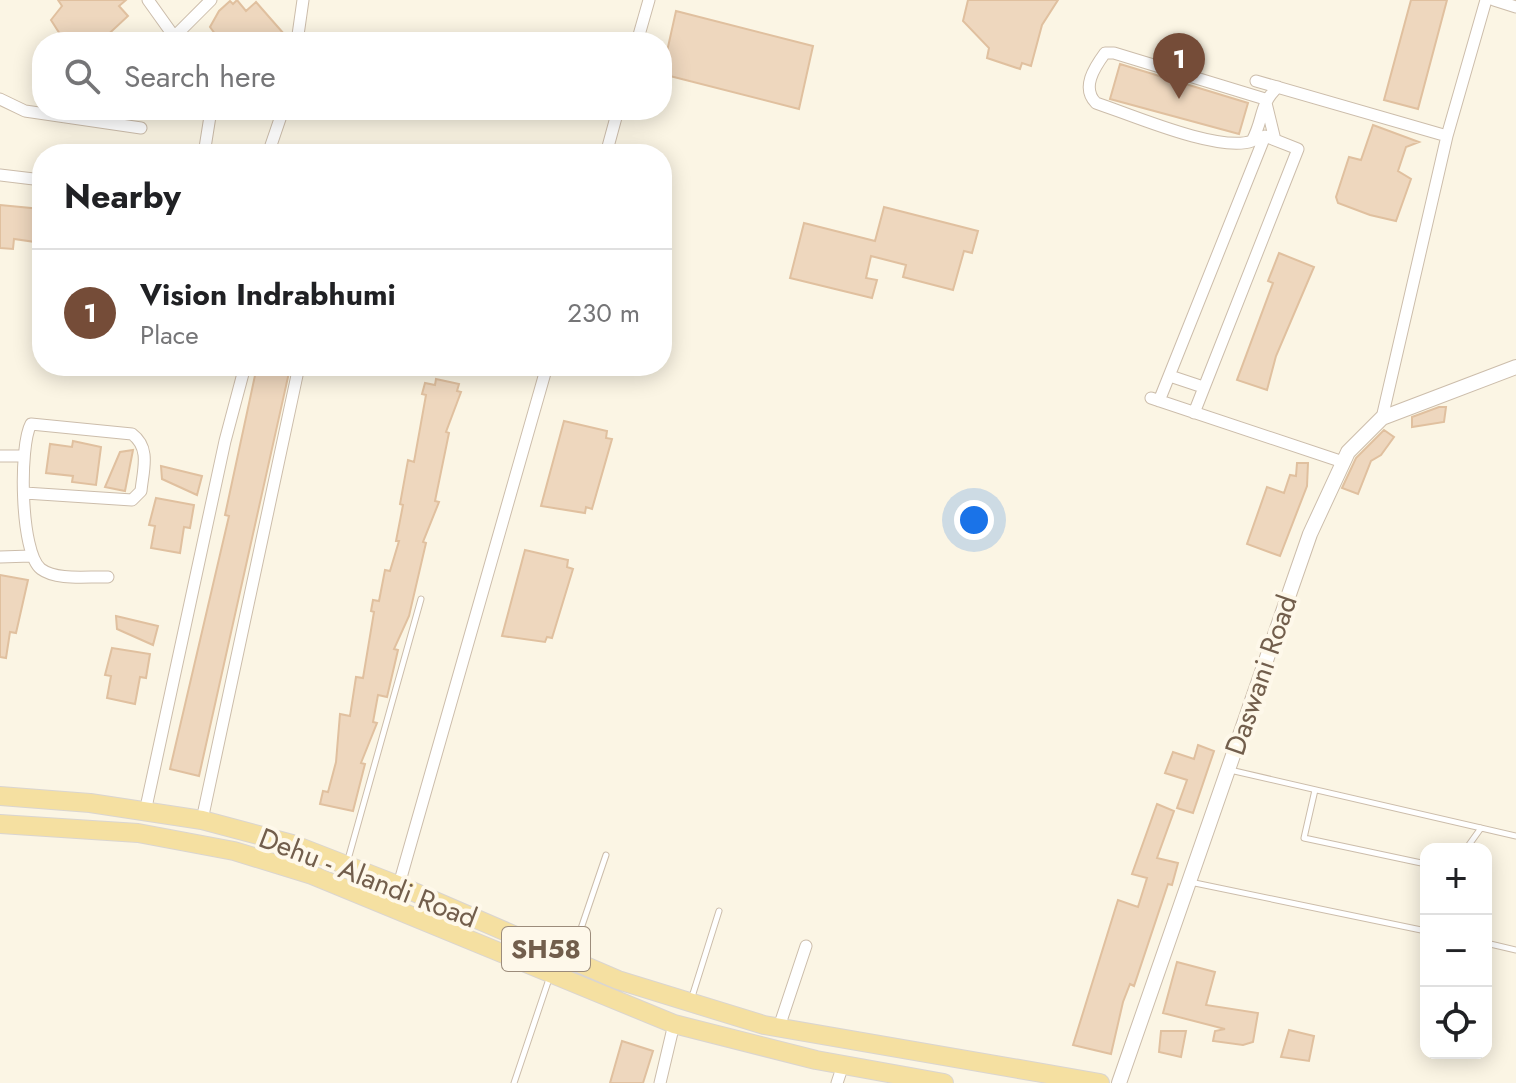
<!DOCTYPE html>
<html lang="en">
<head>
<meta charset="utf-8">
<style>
	:root { --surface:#fff; --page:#f2f2f2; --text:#202124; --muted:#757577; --line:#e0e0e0; --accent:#754c38 }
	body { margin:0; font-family:Jost,sans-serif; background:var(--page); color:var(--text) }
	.controls { position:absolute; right:24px; bottom:24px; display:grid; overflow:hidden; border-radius:16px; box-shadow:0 4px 20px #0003 }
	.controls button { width:72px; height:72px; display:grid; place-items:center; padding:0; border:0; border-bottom:2px solid var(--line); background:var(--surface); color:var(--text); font:40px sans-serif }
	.you { position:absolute; left:974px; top:520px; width:28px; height:28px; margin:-20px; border:6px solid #fff; border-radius:50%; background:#1a73e8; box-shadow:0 0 0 12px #1a73e833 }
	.badge { display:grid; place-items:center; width:52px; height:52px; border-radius:50%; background:var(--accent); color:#fff; font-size:26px; font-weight:700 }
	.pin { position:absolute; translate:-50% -66px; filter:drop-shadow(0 2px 4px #0008) }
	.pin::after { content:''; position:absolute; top:42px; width:28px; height:24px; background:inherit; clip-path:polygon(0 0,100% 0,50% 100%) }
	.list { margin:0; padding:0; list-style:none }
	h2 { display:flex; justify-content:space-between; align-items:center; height:104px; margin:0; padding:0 32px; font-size:34px }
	h2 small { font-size:26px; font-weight:400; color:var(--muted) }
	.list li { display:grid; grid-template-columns:52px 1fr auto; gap:24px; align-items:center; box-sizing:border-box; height:128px; padding:0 32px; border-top:2px solid var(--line) }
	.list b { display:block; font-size:30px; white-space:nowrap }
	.list p { margin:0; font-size:26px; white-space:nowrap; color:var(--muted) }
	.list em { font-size:26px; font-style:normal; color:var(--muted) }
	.icon { flex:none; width:44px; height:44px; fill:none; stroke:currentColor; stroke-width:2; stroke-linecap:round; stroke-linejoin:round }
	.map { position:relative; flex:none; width:1516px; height:1083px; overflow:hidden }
	.search { position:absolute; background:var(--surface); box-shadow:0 4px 20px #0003; left:32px; top:32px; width:640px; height:88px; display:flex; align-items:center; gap:20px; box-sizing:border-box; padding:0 28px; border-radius:32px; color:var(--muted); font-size:30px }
	.panel { position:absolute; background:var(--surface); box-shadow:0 4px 20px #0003; left:32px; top:144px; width:640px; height:232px; border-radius:32px }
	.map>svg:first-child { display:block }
	.building { fill:#eed7be; stroke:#e0c09f; stroke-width:2 }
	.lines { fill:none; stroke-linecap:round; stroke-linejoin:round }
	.service-casing { stroke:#ccbdab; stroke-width:7 }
	.minor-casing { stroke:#ccbdab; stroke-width:13 }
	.tertiary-casing { stroke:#ccbdab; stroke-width:16 }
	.primary-casing { stroke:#dad5d0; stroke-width:20 }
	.service { stroke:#fff; stroke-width:5 }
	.minor { stroke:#fff; stroke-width:11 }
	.tertiary { stroke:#fff; stroke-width:14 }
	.primary { stroke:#f5e0a1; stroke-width:18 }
	.labels { text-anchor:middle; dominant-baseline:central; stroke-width:8; stroke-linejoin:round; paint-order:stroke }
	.shield { fill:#fef8ea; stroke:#9c8c7b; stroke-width:2 }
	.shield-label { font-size:26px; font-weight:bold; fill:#725e4c }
	.street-label { font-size:28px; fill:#725e4c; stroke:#fef8ea }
</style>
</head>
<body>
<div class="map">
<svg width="1516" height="1083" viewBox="0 0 1516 1083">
	<rect width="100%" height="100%" fill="#fbf5e4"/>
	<path class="building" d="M 58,0 L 126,0 L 119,6 L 128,16 L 100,42 L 88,42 L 83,36 L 76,42 L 65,42 L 51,20 L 62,6 Z
		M 237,0 L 246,11 L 256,2 L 284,34 L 275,42 L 221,42 L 210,27 L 219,11 L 230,1 L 233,4 Z
		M 968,0 L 1058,0 L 1042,25 L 1031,66 L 1022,63 L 1020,69 L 987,58 L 989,48 L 963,21 Z
		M 1411,0 L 1447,0 L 1418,109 L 1384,100 Z
		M 676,11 L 813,46 L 799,109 L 662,74 Z
		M 1120,64 L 1248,103 L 1239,134 L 1110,99 Z
		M 1373,125 L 1419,142 L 1406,147 L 1398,171 L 1411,179 L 1396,221 L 1370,215 L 1338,203 L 1336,197 L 1349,157 L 1361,160 Z
		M 0,205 L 41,209 L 42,243 L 14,239 L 13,249 L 0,248 Z
		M 884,207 L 978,231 L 972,253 L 964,251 L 953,290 L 903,277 L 906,265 L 871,256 L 866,278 L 877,280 L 872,298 L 790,278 L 804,223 L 875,241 Z
		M 1279,253 L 1314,267 L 1276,356 L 1267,390 L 1237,380 L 1273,283 L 1268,281 Z
		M 257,366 L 290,368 L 199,776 L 170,769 L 229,516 L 225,515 Z
		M 436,379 L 459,384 L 457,391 L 461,392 L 446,432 L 449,433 L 435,501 L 439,502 L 423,542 L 426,543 L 409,616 L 394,649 L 398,650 L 387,697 L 378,695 L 373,722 L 377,723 L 361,763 L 365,764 L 353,811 L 320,804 L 323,791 L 328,792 L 336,762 L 340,714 L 350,716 L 356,677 L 363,678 L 374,612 L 371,611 L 373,600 L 379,601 L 385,570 L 390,571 L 399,541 L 396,541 L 403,505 L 400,504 L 408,460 L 414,462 L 426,395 L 422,394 L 425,383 L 435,385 Z
		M 1439,407 L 1446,407 L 1444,422 L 1412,427 L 1412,417 Z
		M 564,421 L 607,431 L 606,438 L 612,439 L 592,509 L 586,507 L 585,513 L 541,506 Z
		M 1384,430 L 1394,437 L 1381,455 L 1371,461 L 1358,494 L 1342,488 L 1356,458 Z
		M 73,441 L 101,447 L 96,485 L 72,482 L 73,476 L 46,473 L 50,444 L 72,447 Z
		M 133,450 L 125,491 L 105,487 L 120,452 Z
		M 1297,463 L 1308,463 L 1307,486 L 1280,556 L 1247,544 L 1267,487 L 1284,493 L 1290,475 L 1296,476 Z
		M 161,466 L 202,476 L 197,495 L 162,479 Z
		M 156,498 L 194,505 L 190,528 L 184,527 L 180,553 L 151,548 L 155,526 L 149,525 Z
		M 525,550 L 568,560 L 567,567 L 573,569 L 552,638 L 547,637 L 545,642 L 502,636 Z
		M 0,575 L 28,580 L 16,633 L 10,632 L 6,658 L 0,657 Z
		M 116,616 L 158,626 L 153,645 L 117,629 Z
		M 112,648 L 150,654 L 146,678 L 140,677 L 135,704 L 107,698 L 111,676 L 105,675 Z
		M 1198,745 L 1214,751 L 1193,813 L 1177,808 L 1187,780 L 1165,773 L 1173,752 L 1194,759 Z
		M 1157,804 L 1174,811 L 1157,858 L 1178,863 L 1172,885 L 1168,884 L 1134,986 L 1130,984 L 1123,1002 L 1111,1054 L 1073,1045 L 1118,900 L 1138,907 L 1147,878 L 1132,874 Z
		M 1177,962 L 1215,972 L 1206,1005 L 1258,1013 L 1253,1042 L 1243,1045 L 1213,1041 L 1215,1031 L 1225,1029 L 1163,1013 Z
		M 1289,1030 L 1314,1036 L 1309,1061 L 1281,1057 Z
		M 1161,1031 L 1186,1031 L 1181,1057 L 1159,1052 Z
		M 622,1041 L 653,1051 L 643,1083 L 610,1083 Z"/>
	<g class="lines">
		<defs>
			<path id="service" d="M 1230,770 L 1516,836
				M 1315,790 L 1304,838 L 1426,864
				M 1466,849 L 1481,828
				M 347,863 L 421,599
				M 1190,882 L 1426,931
				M 1486,943 L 1516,950
				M 572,955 L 606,855
				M 691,1000 L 719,911
				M 514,1083 L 550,976"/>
			<path id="minor" d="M 148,0 L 178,42
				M 1494,0 L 1516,7
				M 174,37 L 211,0
				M 297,42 L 303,0
				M 637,42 L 649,0
				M 1256,81 L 1447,136
				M 0,99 L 25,111 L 141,128
				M 1265,99 L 1114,53 L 1105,53 C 1094,68 1081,88 1096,103 C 1132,115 1219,153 1252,141 C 1264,119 1259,104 1278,87
				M 1266,103 L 1275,140
				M 204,154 L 211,110
				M 268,154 L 283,110
				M 606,154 L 618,110
				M 0,175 L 42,180
				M 1170,376 L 1203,387
				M 1151,398 L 1343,462
				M 1159,401 L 1265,136 L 1298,149 L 1194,413
				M 1382,418 L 1447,136 L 1486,0
				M 0,456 L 23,456
				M 25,493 L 132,500 L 141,491 C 143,470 151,448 132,434 L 31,424 C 19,445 20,553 41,569 C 57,581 89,576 108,577
				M 0,557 L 31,556
				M 145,812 L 225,441 L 245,366
				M 202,820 L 299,366
				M 392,909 L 547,366
				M 779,1027 L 806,946
				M 660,1083 L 674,1024
				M 837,1083 L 843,1065"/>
			<path id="tertiary" d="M 1119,1083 L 1310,534 L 1348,452 L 1382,418 L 1516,367"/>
			<path id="primary" d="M 0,796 L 90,803 L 202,820 L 292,844 L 400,886 L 618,980 L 764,1025 L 1100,1083
				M 0,824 L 138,833 L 234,851 L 312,875 L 674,1024 L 816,1060 L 944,1083"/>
		</defs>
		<use href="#service" class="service-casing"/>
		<use href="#minor" class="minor-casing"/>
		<use href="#tertiary" class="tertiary-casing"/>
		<use href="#primary" class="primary-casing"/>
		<use href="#service" class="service"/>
		<use href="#minor" class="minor"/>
		<use href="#tertiary" class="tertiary"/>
		<use href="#primary" class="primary"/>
	</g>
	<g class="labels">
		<rect class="shield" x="502" y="927" width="88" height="44" rx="6"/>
		<g class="shield-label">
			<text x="546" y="949">SH58</text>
		</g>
		<g class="street-label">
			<text transform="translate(1261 675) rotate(-71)">Daswani Road</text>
			<text transform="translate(368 878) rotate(21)">Dehu - Alandi Road</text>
		</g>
	</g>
</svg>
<div class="controls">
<button>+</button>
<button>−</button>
<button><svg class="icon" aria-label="locate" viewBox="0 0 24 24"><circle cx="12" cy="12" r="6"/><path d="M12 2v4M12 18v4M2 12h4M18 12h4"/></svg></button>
</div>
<div class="you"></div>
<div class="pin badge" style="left:1179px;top:99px">1</div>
<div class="search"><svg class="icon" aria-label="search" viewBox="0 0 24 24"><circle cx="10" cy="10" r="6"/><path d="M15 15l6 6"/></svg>Search here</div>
<section class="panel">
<h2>Nearby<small></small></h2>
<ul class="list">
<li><span class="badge">1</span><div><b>Vision Indrabhumi</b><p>Place</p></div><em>230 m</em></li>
</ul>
</section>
</div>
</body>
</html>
